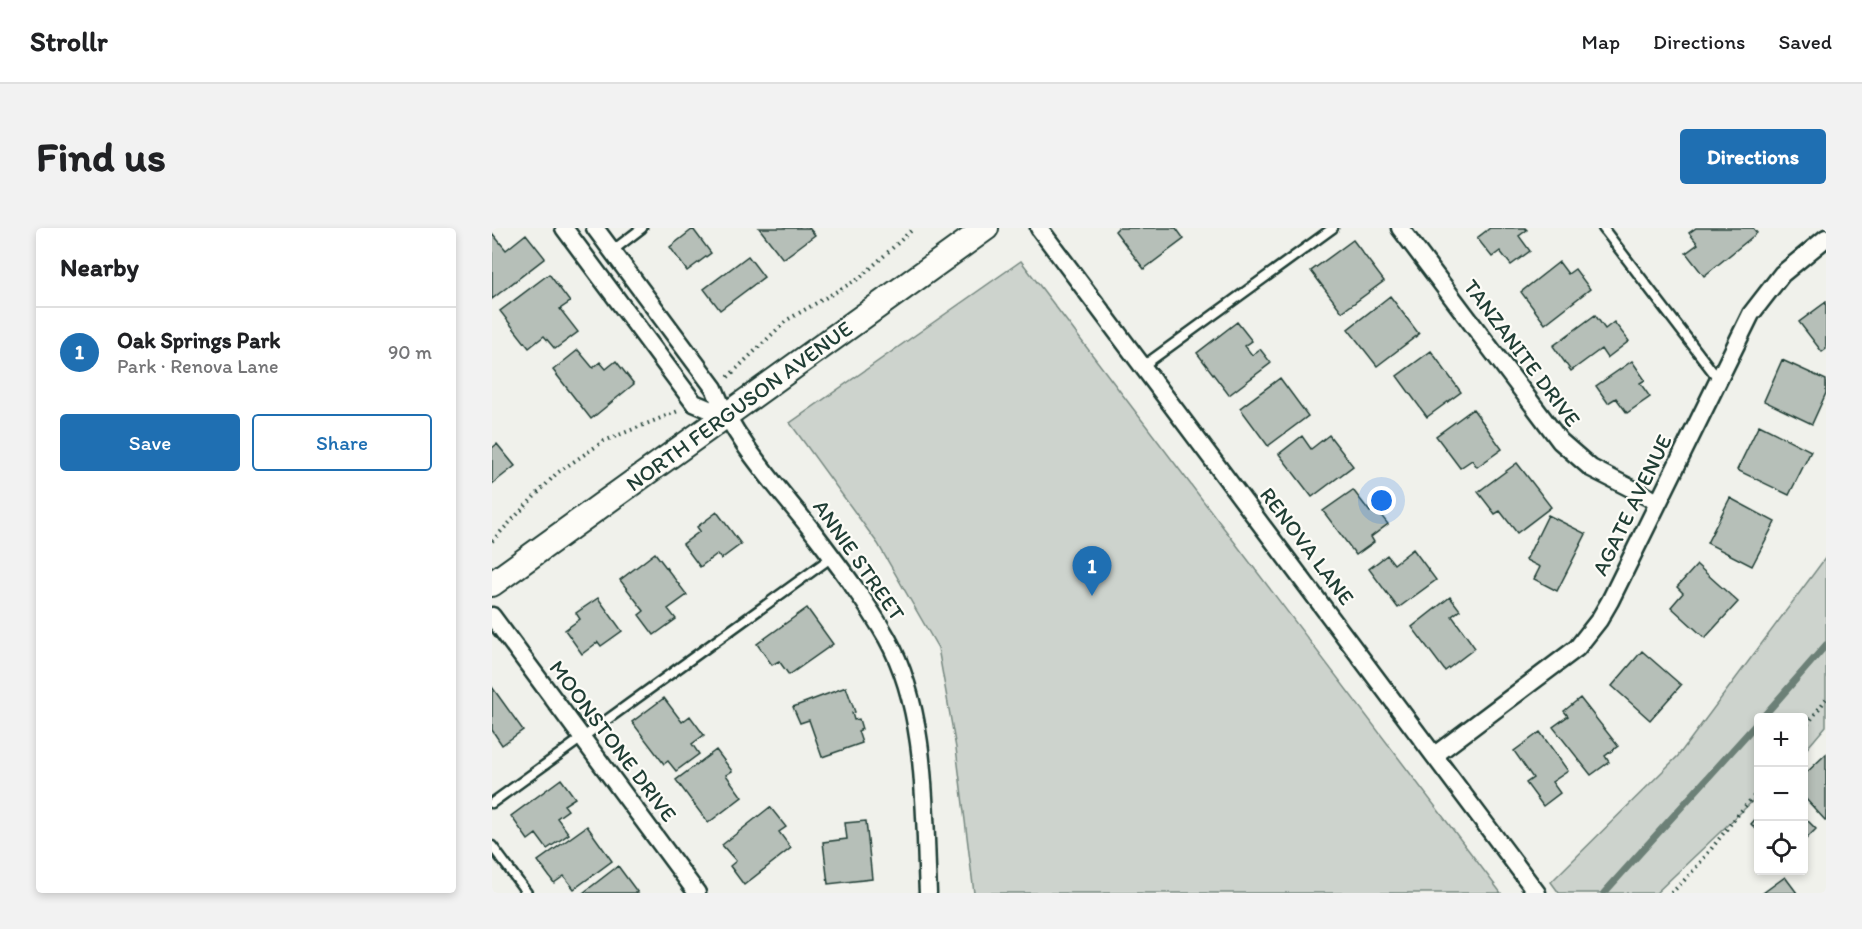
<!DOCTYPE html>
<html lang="en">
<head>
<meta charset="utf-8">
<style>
	:root { --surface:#fff; --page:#f2f2f2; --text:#202124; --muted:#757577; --line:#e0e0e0; --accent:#1f6fb2 }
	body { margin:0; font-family:Itim,sans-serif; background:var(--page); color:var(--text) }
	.controls { position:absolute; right:18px; bottom:18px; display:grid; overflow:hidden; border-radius:6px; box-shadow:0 3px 9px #0003 }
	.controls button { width:54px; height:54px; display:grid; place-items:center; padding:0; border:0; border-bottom:2px solid var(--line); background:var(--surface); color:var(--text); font:30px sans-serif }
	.you { position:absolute; left:890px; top:273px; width:21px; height:21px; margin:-15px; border:4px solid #fff; border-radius:50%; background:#1a73e8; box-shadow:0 0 0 9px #1a73e833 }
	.badge { display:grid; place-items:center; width:39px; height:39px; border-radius:50%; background:var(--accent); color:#fff; font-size:20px; font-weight:700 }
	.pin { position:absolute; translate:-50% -50px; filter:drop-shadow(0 2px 3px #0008) }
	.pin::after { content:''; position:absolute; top:32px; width:21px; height:18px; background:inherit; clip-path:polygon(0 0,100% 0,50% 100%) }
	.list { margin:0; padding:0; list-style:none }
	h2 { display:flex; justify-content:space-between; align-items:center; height:78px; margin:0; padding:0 24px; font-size:26px }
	h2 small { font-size:20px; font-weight:400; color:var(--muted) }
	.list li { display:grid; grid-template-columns:39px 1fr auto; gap:18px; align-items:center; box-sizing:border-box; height:90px; padding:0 24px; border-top:2px solid var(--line) }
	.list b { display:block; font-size:22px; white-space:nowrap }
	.list p { margin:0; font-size:20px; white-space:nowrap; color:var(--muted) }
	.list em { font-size:20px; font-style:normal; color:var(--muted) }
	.actions { display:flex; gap:12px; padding:18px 24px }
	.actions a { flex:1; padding:14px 0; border:2px solid var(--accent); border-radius:6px; text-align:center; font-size:21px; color:var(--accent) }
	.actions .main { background:var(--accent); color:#fff }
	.icon { flex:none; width:33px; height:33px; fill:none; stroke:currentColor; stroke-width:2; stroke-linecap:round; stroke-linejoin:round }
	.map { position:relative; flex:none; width:1334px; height:665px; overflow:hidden; border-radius:6px }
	header { display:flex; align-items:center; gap:36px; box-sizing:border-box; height:84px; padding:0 30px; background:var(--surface); border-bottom:2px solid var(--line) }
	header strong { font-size:28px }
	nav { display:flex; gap:33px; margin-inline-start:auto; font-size:21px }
	.intro { display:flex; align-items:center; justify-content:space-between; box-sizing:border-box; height:144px; padding:0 36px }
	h1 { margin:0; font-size:42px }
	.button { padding:15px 27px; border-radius:6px; background:var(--accent); color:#fff; font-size:21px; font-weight:700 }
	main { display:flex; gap:36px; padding:0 36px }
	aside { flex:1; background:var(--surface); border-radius:6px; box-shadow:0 3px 9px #0003 }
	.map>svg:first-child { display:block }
	.green { fill:#cdd3cd; stroke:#768880; stroke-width:1.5 }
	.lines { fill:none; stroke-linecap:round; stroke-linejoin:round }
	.stream { stroke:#6c8077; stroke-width:7 }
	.building { fill:#b6bfb8; stroke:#1f3d34; stroke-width:1.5 }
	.lane-casing { stroke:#1f3d34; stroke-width:13 }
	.street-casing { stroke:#1f3d34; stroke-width:21 }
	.secondary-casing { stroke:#1f3d34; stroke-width:28 }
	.path { stroke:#1f3d34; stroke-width:4; stroke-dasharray:1.5 4.5; stroke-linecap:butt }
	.lane { stroke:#fdfcf7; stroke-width:8 }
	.street { stroke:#fdfcf7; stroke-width:16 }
	.secondary { stroke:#fdfcf7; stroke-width:24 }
	.labels { text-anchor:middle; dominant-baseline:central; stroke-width:4.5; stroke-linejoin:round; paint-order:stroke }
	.street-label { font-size:22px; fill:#1f3d34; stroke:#fdfcf7 }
</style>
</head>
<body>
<header>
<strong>Strollr</strong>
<nav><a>Map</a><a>Directions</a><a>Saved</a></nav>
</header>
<div class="intro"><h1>Find us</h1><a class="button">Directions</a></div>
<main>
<aside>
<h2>Nearby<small></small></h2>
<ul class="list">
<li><span class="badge">1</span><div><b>Oak Springs Park</b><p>Park · Renova Lane</p></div><em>90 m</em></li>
</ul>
<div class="actions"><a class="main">Save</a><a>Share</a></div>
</aside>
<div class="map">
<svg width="1334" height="665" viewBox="0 0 1334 665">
	<rect width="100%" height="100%" fill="#f0f1eb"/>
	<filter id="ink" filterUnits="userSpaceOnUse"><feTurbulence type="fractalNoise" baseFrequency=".0167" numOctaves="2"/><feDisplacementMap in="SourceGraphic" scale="12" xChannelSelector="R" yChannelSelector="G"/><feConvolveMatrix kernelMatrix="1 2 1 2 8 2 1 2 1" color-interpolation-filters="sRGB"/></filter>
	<g filter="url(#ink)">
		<path class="green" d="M 529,33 L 1009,665 L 482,665 L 464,520 L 446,420 L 386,316 L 298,195 Z
			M 1334,329 L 1334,498 L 1312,524 L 1312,490 L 1266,490 L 1266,568 L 1164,665 L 1067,665 L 1059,654 L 1186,528 Z"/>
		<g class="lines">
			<path class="stream" d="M 1270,490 L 1334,417
				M 1112,665 L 1266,494"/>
		</g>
		<path class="building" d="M 267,0 L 317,0 L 323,7 L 291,31 Z
			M 626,0 L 684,0 L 692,11 L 652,41 L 623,3 Z
			M 998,0 L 1033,0 L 1035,2 L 1027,8 L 1038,23 L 1019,37 L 1008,23 L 1000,29 L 985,10 Z
			M 1204,0 L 1261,0 L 1265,5 L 1212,48 L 1194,25 L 1206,16 L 1197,5 Z
			M 201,1 L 219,25 L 195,43 L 178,19 Z
			M 0,5 L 14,22 L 34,6 L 53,30 L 0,71 Z
			M 861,12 L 892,53 L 850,84 L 819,43 Z
			M 256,28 L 272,49 L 228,82 L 212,61 Z
			M 1067,34 L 1076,46 L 1083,41 L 1098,61 L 1053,96 L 1029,64 Z
			M 57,46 L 78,74 L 68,81 L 86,104 L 63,121 L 52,108 L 37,120 L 8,83 Z
			M 898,68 L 927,106 L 885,138 L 856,101 Z
			M 1334,74 L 1334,121 L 1330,124 L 1307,94 Z
			M 1103,87 L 1113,101 L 1122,94 L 1137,113 L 1115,130 L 1109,121 L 1079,143 L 1061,118 Z
			M 745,94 L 760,113 L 753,118 L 760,127 L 768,121 L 779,135 L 737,167 L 705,125 Z
			M 86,122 L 101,140 L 108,134 L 114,141 L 124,133 L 142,156 L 99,191 L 61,142 Z
			M 939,123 L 969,164 L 935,189 L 905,148 Z
			M 1290,132 L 1334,152 L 1334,165 L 1320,196 L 1272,173 Z
			M 1140,133 L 1153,152 L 1148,155 L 1158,169 L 1135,185 L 1124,170 L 1116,175 L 1104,158 Z
			M 788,150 L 816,188 L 776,218 L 748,180 Z
			M 981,181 L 1010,221 L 985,239 L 980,232 L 968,240 L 944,208 Z
			M 1267,197 L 1319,223 L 1297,267 L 1245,242 Z
			M 837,207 L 861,238 L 820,269 L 787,226 L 810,208 L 819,221 Z
			M 5,216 L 23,238 L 0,256 L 0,220 Z
			M 1025,235 L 1059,279 L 1025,305 L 1008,283 L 1003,286 L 986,264 Z
			M 861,262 L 878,284 L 883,280 L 896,296 L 879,309 L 882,314 L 864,327 L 831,283 Z
			M 1238,270 L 1283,294 L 1260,338 L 1215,315 Z
			M 225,284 L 249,316 L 229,331 L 225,326 L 208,339 L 191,316 L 208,303 L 205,299 Z
			M 1056,287 L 1094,306 L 1065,363 L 1042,351 L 1048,339 L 1034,332 Z
			M 921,321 L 944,352 L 906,380 L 877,341 L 895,327 L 902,336 Z
			M 163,325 L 195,367 L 176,381 L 184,391 L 162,407 L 147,387 L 152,383 L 128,352 Z
			M 1205,337 L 1246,374 L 1213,410 L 1179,379 L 1191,365 L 1185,359 Z
			M 958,369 L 968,382 L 960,388 L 983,420 L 953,443 L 920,399 Z
			M 106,370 L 130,403 L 109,418 L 106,414 L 90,426 L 73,402 L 88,391 L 84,385 Z
			M 315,380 L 341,416 L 297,447 L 287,433 L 280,437 L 265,416 Z
			M 1150,423 L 1189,457 L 1158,492 L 1120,458 Z
			M 0,459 L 31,502 L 10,517 L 0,502 Z
			M 354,459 L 363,484 L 360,485 L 362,492 L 367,491 L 370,501 L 366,503 L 370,515 L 330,529 L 317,492 L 308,495 L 301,479 Z
			M 172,470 L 190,494 L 198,488 L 212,507 L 200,516 L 207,526 L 184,543 L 176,533 L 172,536 L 140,494 Z
			M 1088,470 L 1126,518 L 1113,528 L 1117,534 L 1099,547 L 1061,499 L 1076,488 L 1072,483 Z
			M 1048,504 L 1076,543 L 1060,554 L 1068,565 L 1051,578 L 1034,555 L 1041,550 L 1022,523 Z
			M 224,522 L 240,543 L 234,547 L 250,569 L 216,595 L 184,552 Z
			M 1334,526 L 1334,592 L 1333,592 L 1312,569 L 1312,547 Z
			M 69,551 L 83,570 L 72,577 L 76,582 L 65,590 L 77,606 L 55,621 L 44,606 L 36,612 L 19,588 Z
			M 278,579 L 294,599 L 287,604 L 299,620 L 252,657 L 238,638 L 244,633 L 230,617 Z
			M 1266,588 L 1266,603 L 1259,596 Z
			M 1312,589 L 1324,601 L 1312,613 Z
			M 374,593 L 380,651 L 336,656 L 331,614 L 355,611 L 353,595 Z
			M 95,598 L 120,633 L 82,661 L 72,648 L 62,655 L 46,633 Z
			M 126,638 L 146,665 L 91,665 Z
			M 1293,649 L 1305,665 L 1271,665 Z"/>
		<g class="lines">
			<defs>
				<path id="lane" d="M 1111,0 L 1227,152
					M 120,23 L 150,0
					M 651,138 L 841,0
					M 0,575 L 340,329
					M 0,618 L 35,665"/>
				<path id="street" d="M 72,0 L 202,175 L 233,188
					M 103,0 L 222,160 C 243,215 289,262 325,309 C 350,342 375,375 395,410 C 436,484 432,583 436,665
					M 547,0 L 1045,665
					M 908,0 L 1068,213 L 1099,240 L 1166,274
					M 0,388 L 205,665
					M 943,527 L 1085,420 L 1107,392 L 1118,373 L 1259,86 L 1290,46 L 1334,10"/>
				<path id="secondary" d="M 0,356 L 494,0"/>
			</defs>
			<use href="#lane" class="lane-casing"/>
			<use href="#street" class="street-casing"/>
			<use href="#secondary" class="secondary-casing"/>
			<path class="path" d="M 236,149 L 295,92 L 368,50 L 422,0
				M 0,313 L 65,245 L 112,213 L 186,183
				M 1312,501 L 1334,471
				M 1179,665 C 1213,635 1235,596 1266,564"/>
			<use href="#lane" class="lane"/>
			<use href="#street" class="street"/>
			<use href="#secondary" class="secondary"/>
		</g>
	</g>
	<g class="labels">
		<g class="street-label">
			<text transform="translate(1030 125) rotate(53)">TANZANITE DRIVE</text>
			<text transform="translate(247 178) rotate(-36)">NORTH FERGUSON AVENUE</text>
			<text transform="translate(1140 277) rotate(-64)">AGATE AVENUE</text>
			<text transform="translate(815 318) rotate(53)">RENOVA LANE</text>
			<text transform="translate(367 332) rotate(55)">ANNIE STREET</text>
			<text transform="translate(121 513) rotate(53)">MOONSTONE DRIVE</text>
		</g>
	</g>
</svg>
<div class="controls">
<button>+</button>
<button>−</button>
<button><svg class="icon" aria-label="locate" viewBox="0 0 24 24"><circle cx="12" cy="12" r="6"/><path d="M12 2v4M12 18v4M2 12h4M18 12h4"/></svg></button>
</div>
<div class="you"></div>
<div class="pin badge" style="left:600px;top:368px">1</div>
</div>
</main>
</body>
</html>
